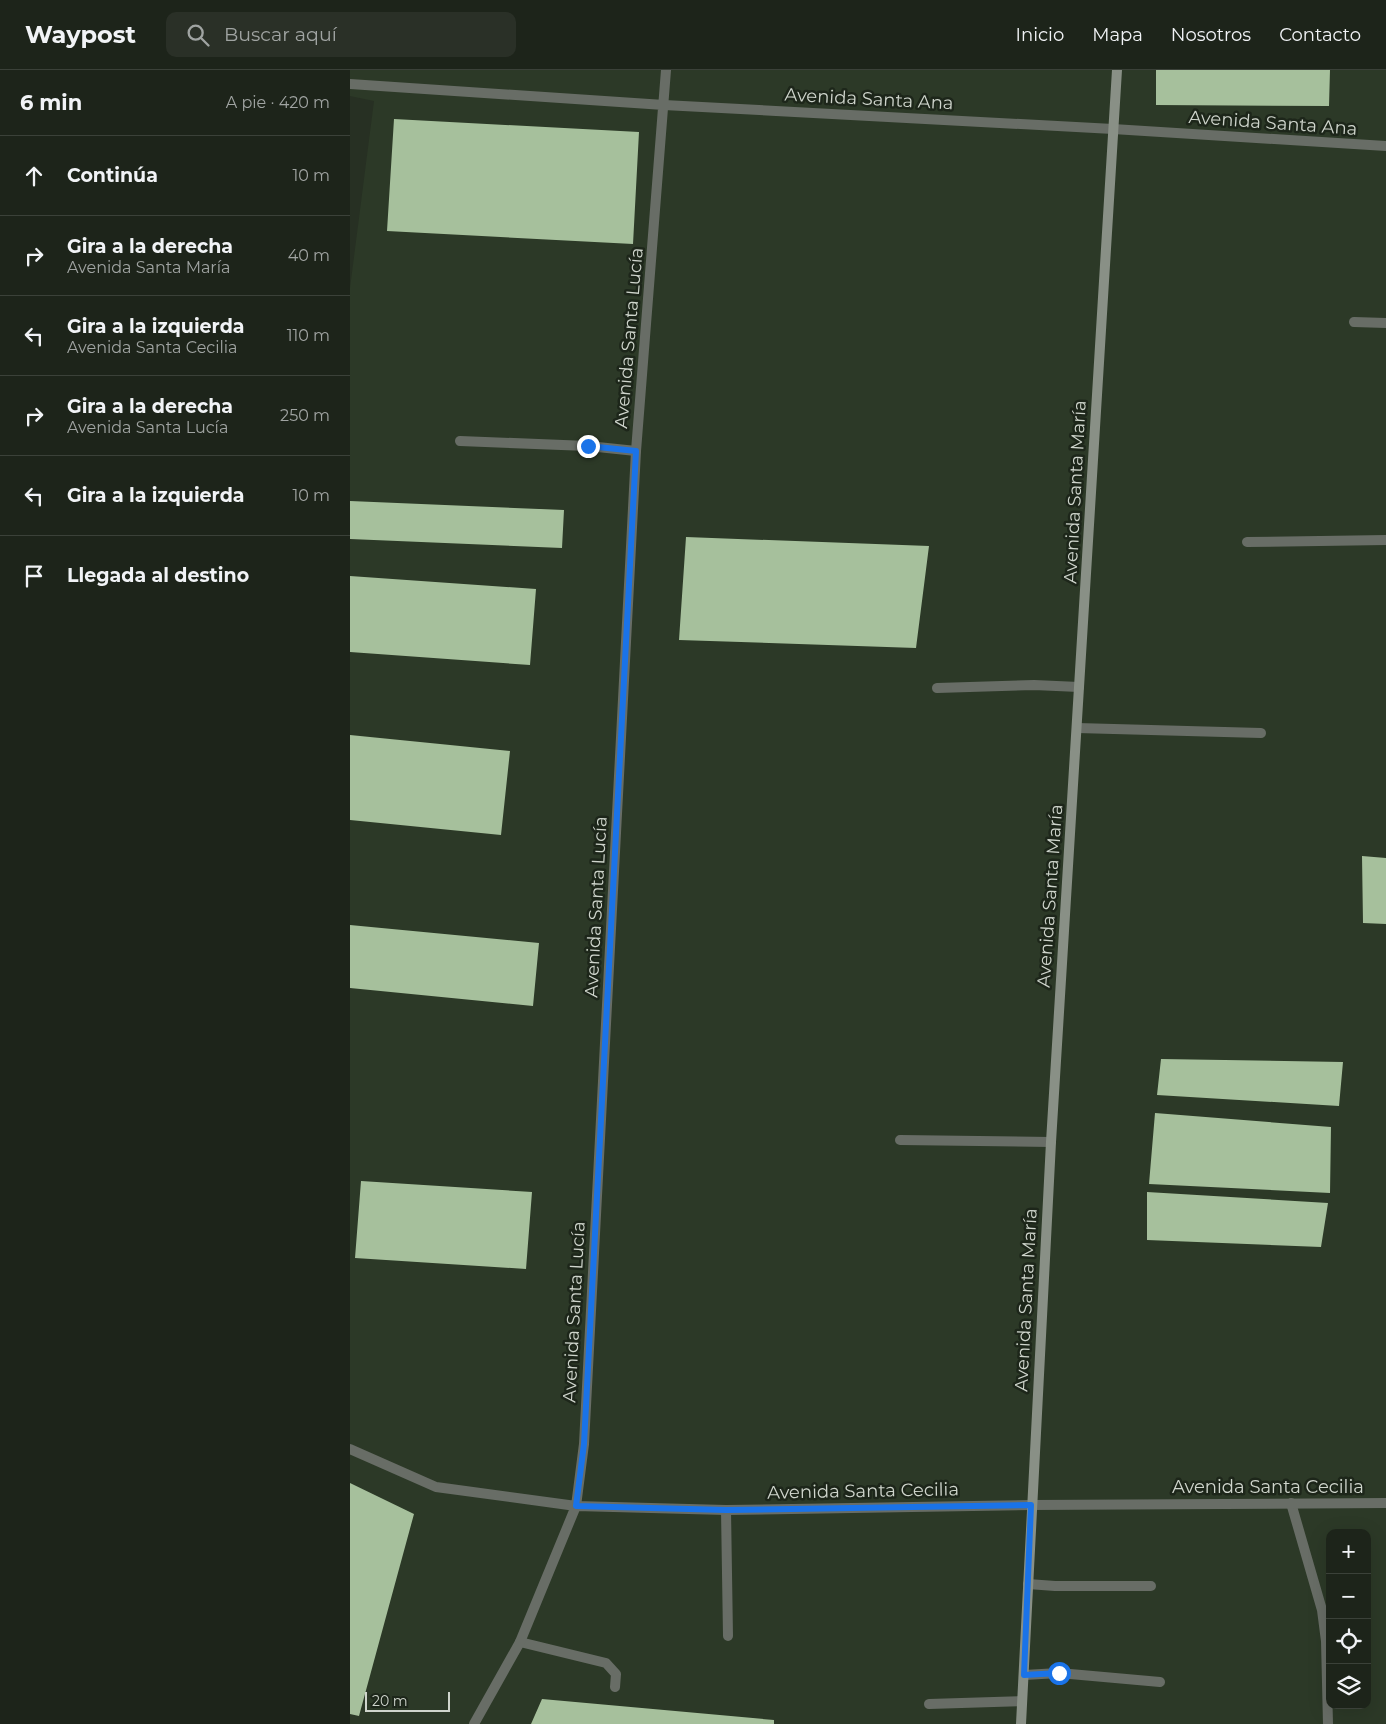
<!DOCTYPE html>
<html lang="es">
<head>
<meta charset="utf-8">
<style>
	:root { --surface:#1d241a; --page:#2a3027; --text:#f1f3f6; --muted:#a0a4a2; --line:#3b4139 }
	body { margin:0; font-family:Montserrat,sans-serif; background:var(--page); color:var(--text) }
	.controls { position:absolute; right:15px; bottom:15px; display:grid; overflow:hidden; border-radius:10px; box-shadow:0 5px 20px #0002 }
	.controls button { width:45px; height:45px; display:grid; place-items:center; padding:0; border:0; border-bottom:1px solid var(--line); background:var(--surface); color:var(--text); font:25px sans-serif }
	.scale { position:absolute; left:15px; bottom:12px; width:85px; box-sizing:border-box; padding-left:5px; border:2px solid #cfd5cc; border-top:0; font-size:14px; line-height:18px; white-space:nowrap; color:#cfd5cc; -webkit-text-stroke:4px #1d261a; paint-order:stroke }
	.stop { position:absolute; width:15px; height:15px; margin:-11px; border:4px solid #1a73e8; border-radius:50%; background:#fff }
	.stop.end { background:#1a73e8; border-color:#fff; box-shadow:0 1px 5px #0008 }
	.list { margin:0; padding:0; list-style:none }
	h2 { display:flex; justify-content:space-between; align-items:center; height:65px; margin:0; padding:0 20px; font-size:21px }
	h2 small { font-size:16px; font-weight:400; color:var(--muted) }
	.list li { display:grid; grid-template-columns:32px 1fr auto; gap:15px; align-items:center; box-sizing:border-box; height:80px; padding:0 20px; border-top:1px solid var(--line) }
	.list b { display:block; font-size:19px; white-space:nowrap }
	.list p { margin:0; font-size:16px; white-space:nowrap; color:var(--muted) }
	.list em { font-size:16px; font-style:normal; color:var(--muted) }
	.icon { flex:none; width:28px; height:28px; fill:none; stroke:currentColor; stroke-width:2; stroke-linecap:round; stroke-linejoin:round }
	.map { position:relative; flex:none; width:1036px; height:1654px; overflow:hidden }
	header { display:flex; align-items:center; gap:30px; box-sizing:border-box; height:70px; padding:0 25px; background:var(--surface); border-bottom:1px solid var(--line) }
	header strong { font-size:24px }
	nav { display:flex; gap:28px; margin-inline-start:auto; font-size:18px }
	.search { width:350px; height:45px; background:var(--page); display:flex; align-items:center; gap:12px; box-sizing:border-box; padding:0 18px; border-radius:10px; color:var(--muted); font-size:19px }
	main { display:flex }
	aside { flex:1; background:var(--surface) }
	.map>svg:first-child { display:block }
	.built { fill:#2c3927; fill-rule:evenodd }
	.building { fill:#a6c09c }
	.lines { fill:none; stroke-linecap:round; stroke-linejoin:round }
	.lane { stroke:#686d66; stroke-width:10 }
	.street { stroke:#686d66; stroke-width:10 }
	.secondary { stroke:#899086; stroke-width:10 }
	.route { stroke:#1a73e8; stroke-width:6 }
	.labels { text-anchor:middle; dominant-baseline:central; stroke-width:5; stroke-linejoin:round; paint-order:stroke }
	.street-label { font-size:18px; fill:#cfd5cc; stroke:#1d261a }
</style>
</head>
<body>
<header>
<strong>Waypost</strong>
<div class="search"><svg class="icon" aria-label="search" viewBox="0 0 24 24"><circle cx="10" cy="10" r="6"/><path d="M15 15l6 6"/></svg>Buscar aquí</div>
<nav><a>Inicio</a><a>Mapa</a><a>Nosotros</a><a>Contacto</a></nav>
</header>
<main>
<aside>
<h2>6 min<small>A pie · 420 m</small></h2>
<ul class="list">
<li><svg class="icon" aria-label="ahead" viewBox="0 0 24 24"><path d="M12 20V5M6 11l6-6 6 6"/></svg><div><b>Continúa</b></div><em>10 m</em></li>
<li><svg class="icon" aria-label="right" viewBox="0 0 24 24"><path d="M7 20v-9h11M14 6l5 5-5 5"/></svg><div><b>Gira a la derecha</b><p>Avenida Santa María</p></div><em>40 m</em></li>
<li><svg class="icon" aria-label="left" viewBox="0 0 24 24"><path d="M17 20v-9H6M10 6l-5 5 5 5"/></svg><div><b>Gira a la izquierda</b><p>Avenida Santa Cecilia</p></div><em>110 m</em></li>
<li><svg class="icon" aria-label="right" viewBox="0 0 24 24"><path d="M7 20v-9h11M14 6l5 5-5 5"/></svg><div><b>Gira a la derecha</b><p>Avenida Santa Lucía</p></div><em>250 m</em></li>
<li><svg class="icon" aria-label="left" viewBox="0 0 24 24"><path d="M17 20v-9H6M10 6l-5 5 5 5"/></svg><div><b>Gira a la izquierda</b></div><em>10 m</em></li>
<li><svg class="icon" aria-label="arrive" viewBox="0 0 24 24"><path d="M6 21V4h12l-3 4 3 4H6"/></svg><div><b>Llegada al destino</b></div></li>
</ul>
</aside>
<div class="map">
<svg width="1036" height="1654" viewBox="0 0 1036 1654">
	<rect width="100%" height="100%" fill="#273023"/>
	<path class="built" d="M 0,0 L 1036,0 L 1036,1654 L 0,1654 L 0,218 L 24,31 L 0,26 ZM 980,1463 L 1017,1463 L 1017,1635 L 980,1635 Z"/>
	<path class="building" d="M 806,0 L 980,0 L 979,36 L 806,35 Z
		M 44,49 L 289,62 L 283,174 L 37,161 Z
		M 0,431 L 214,440 L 212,478 L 0,469 Z
		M 336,467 L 579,476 L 566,578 L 329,570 Z
		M 0,506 L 186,519 L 180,595 L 0,582 Z
		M 0,665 L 160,681 L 151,765 L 0,750 Z
		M 1012,786 L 1036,788 L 1036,854 L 1013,853 Z
		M 0,855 L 189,873 L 183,936 L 0,918 Z
		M 811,989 L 993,992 L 989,1036 L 807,1025 Z
		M 805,1043 L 981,1057 L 980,1123 L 799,1114 Z
		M 11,1111 L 182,1122 L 176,1199 L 5,1188 Z
		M 797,1122 L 978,1133 L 971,1177 L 797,1170 Z
		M 0,1413 L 64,1444 L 9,1646 L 0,1644 Z
		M 192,1629 L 424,1650 L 424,1654 L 181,1654 Z"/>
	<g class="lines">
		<path class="lane" d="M 1004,252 L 1036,253
			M 110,371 L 238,376 L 286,381
			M 897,472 L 1036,470
			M 587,618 L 684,615 L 729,617
			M 727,658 L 911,663
			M 550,1070 L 701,1072
			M 941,1433 L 972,1540 L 976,1571 L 978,1654
			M 376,1440 L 378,1566
			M 678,1514 L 705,1516 L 801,1516
			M 170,1572 L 256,1593 L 266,1604 L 265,1617
			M 674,1605 L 709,1603 L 810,1612
			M 579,1634 L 672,1631"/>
		<path class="street" d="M 0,14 L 314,35 L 763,59 L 1036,76
			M 0,1379 L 86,1417 L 226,1436 L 376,1440 L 681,1435 L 1036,1433
			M 124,1654 L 170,1572 L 226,1436 L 234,1374 L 286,381 L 316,0"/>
		<path class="secondary" d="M 671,1654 L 701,1072 L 767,0"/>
	</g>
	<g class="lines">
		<path class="route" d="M 238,376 L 286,381 L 234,1374 L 226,1436 L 376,1440 L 681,1435 L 674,1605 L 709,1603"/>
	</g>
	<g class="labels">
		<g class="street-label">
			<text transform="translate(519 29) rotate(3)">Avenida Santa Ana</text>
			<text transform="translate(923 53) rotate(4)">Avenida Santa Ana</text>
			<text transform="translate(279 268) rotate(-85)">Avenida Santa Lucía</text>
			<text transform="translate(725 422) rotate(-87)">Avenida Santa María</text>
			<text transform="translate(700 826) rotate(-86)">Avenida Santa María</text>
			<text transform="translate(246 837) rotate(-87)">Avenida Santa Lucía</text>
			<text transform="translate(676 1230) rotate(-87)">Avenida Santa María</text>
			<text transform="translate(224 1242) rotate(-87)">Avenida Santa Lucía</text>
			<text x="918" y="1417">Avenida Santa Cecilia</text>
			<text transform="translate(513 1421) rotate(-1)">Avenida Santa Cecilia</text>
		</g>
	</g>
</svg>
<div class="controls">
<button>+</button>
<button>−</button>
<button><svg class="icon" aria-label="locate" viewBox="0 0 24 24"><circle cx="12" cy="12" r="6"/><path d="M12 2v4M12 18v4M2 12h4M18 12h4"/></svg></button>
<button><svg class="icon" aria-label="layers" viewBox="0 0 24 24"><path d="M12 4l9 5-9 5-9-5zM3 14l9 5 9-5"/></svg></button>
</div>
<div class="scale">20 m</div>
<div class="stop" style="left:709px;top:1603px"></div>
<div class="stop end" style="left:238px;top:376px"></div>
</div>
</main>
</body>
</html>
